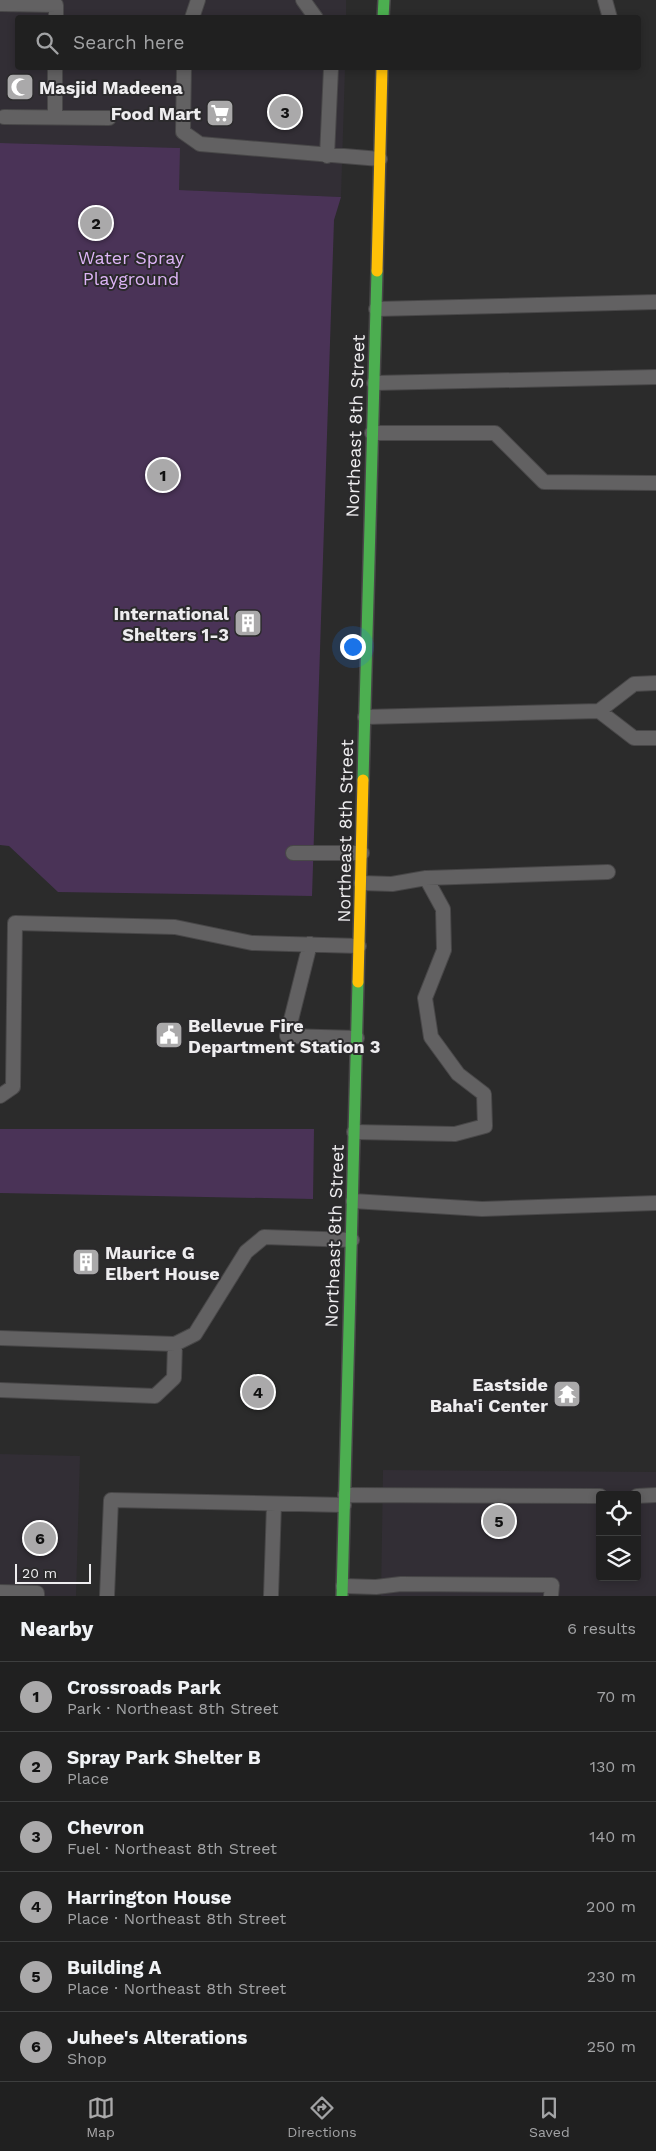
<!DOCTYPE html>
<html lang="en">
<head>
<meta charset="utf-8">
<style>
	:root { --surface:#202020; --page:#2d2d2d; --text:#f1f3f6; --muted:#a2a3a5; --line:#3d3e3e; --accent:#aaa9aa }
	body { margin:0; font-family:"Work Sans",sans-serif; background:var(--page); color:var(--text) }
	.controls { position:absolute; right:15px; bottom:15px; display:grid; overflow:hidden; border-radius:5px; box-shadow:0 2px 8px #0003 }
	.controls button { width:45px; height:45px; display:grid; place-items:center; padding:0; border:0; border-bottom:1px solid var(--line); background:var(--surface); color:var(--text); font:25px sans-serif }
	.scale { position:absolute; left:15px; bottom:12px; width:76px; box-sizing:border-box; padding-left:5px; border:2px solid #eeedef; border-top:0; font-size:14px; line-height:18px; white-space:nowrap; color:#eeedef; -webkit-text-stroke:4px #2b2a2c; paint-order:stroke }
	.you { position:absolute; left:352px; top:646px; width:18px; height:18px; margin:-12px; border:4px solid #fff; border-radius:50%; background:#1a73e8; box-shadow:0 0 0 8px #1a73e833 }
	.badge { display:grid; place-items:center; width:32px; height:32px; border-radius:50%; background:var(--accent); color:#111; font-size:16px; font-weight:700 }
	.pin { position:absolute; translate:-50% -50%; border:2px solid #fff; box-shadow:0 1px 5px #0006 }
	.list { margin:0; padding:0; list-style:none }
	h2 { display:flex; justify-content:space-between; align-items:center; height:65px; margin:0; padding:0 20px; font-size:21px }
	h2 small { font-size:16px; font-weight:400; color:var(--muted) }
	.list li { display:grid; grid-template-columns:32px 1fr auto; gap:15px; align-items:center; box-sizing:border-box; height:70px; padding:0 20px; border-top:1px solid var(--line) }
	.list b { display:block; font-size:19px; white-space:nowrap }
	.list p { margin:0; font-size:16px; white-space:nowrap; color:var(--muted) }
	.list em { font-size:16px; font-style:normal; color:var(--muted) }
	.icon { flex:none; width:28px; height:28px; fill:none; stroke:currentColor; stroke-width:2; stroke-linecap:round; stroke-linejoin:round }
	.map { position:relative; flex:none; width:656px; height:1596px; overflow:hidden }
	.search { position:absolute; background:var(--surface); box-shadow:0 2px 8px #0003; left:15px; right:15px; top:15px; height:55px; display:flex; align-items:center; gap:12px; box-sizing:border-box; padding:0 18px; border-radius:5px; color:var(--muted); font-size:19px }
	.sheet { height:485px; background:var(--surface) }
	nav { display:flex; justify-content:space-around; align-items:center; box-sizing:border-box; height:70px; border-top:1px solid var(--line); background:var(--surface); font-size:14px; color:var(--muted) }
	nav a { display:grid; justify-items:center; gap:2px }
	nav .on { color:var(--accent) }
	.map>svg:first-child { display:block }
	.built { fill:#322e35; fill-rule:evenodd }
	.green { fill:#4a3357 }
	.lines { fill:none; stroke-linecap:round; stroke-linejoin:round }
	.lane-casing { stroke:#484748; stroke-width:16 }
	.fast-casing { stroke:#484748; stroke-width:14 }
	.slow-casing { stroke:#484748; stroke-width:14 }
	.lane { stroke:#626162; stroke-width:14 }
	.fast { stroke:#4caf50; stroke-width:11 }
	.slow { stroke:#ffc107; stroke-width:11 }
	.labels { text-anchor:middle; dominant-baseline:central; stroke-width:4; stroke-linejoin:round; paint-order:stroke }
	.poi-label { font-size:18px; font-weight:bold; fill:#eeedef; stroke:#2b2a2c; text-anchor:start }
	.park-label { font-size:18px; fill:#ddb4f6; stroke:#2b2a2c }
	.street-label { font-size:18px; fill:#eeedef; stroke:#2b2a2c }
</style>
</head>
<body>
<div class="map">
<svg width="656" height="1596" viewBox="0 0 656 1596">
	<rect width="100%" height="100%" fill="#2b2b2b"/>
	<path class="built" d="M 0,0 L 346,0 L 346,17 L 18,18 L 18,68 L 345,68 L 341,197 L 179,190 L 179,148 L 0,143 Z
		M 0,1454 L 80,1456 L 76,1596 L 0,1596 Z
		M 383,1470 L 656,1472 L 656,1596 L 381,1596 ZM 600,1495 L 637,1495 L 637,1577 L 600,1577 Z"/>
	<path class="green" d="M 0,143 L 180,148 L 179,190 L 341,197 L 334,220 L 312,896 L 58,892 L 9,846 L 0,845 Z
		M 0,1129 L 314,1129 L 313,1199 L 0,1193 Z"/>
	<g class="lines">
		<defs>
			<path id="lane" d="M 303,0 L 316,18
				M 605,0 L 610,18
				M 0,4 L 56,5 L 56,18
				M 192,18 L 198,0
				M 184,68 L 183,132 L 200,144 L 380,159
				M 4,117 L 109,118
				M 55,117 L 55,68
				M 327,156 L 331,68
				M 376,309 L 656,302
				M 374,383 L 656,377
				M 372,433 L 495,433 L 544,482 L 656,483
				M 599,711 L 634,684 L 656,683
				M 365,717 L 599,711 L 634,738 L 656,738
				M 293,853 L 362,853
				M 426,878 L 608,872
				M 310,944 L 287,1036 L 357,1038
				M 0,1096 L 13,1087 L 15,923 L 175,927 L 252,943 L 359,946
				M 354,1132 L 455,1134 L 485,1126 L 484,1094 L 458,1074 L 431,1037 L 425,998 L 444,950 L 443,909 L 426,878 L 392,884 L 361,883
				M 353,1201 L 482,1209 L 656,1203
				M 0,1338 L 175,1344 L 195,1334 L 246,1252 L 264,1237 L 352,1240
				M 0,1390 L 155,1396 L 174,1378 L 175,1344
				M 345,1495 L 600,1496
				M 637,1496 L 656,1495
				M 343,1586 L 376,1587 L 401,1584 L 552,1585 L 551,1596
				M 0,1592 L 37,1593 L 37,1596
				M 107,1596 L 111,1500 L 344,1505
				M 271,1596 L 274,1504"/>
			<path id="fast" d="M 383,18 L 384,0
				M 363,780 L 377,271
				M 342,1596 L 358,982"/>
			<path id="slow" d="M 377,271 L 382,68
				M 358,982 L 363,780"/>
		</defs>
		<use href="#lane" class="lane-casing"/>
		<use href="#fast" class="fast-casing"/>
		<use href="#slow" class="slow-casing"/>
		<use href="#lane" class="lane"/>
		<use href="#fast" class="fast"/>
		<use href="#slow" class="slow"/>
	</g>
	<defs>
		<symbol id="mosque-square" viewBox="-11 -11 22 22"><rect x="-9" y="-9" width="18" height="18" rx="4" fill="#aaa9aa" stroke="#2b2a2c"/><path d="M3.5-4.9A6 6 0 1 0 3.5 4.9A5 5 0 1 1 3.5-4.9Z" fill="#fff"/></symbol>
		<symbol id="supermarket-square" viewBox="-11 -11 22 22"><rect x="-9" y="-9" width="18" height="18" rx="4" fill="#aaa9aa" stroke="#2b2a2c"/><path d="M-6-5.5h2.5l.6 2H6L4.5 2H-2.5L-4.4-4H-6ZM-1.5 3.2a1.3 1.3 0 1 0 .1 0ZM3 3.2a1.3 1.3 0 1 0 .1 0Z" fill="#fff"/></symbol>
		<symbol id="building-square" viewBox="-11 -11 22 22"><rect x="-9" y="-9" width="18" height="18" rx="4" fill="#aaa9aa" stroke="#2b2a2c"/><path d="M-4-6H4V6H1V3H-1V6H-4ZM-2.5-4.3h1.7v1.8h-1.7ZM.8-4.3h1.7v1.8H.8ZM-2.5-1h1.7V.8h-1.7ZM.8-1h1.7V.8H.8Z" fill="#fff"/></symbol>
		<symbol id="civic-square" viewBox="-11 -11 22 22"><rect x="-9" y="-9" width="18" height="18" rx="4" fill="#aaa9aa" stroke="#2b2a2c"/><path d="M-.6-6.5H3V-4.5H.6V-3L4-1V1h2V6H-6V1h2V-1L-.6-3ZM-1.2 2.5V6h2.4V2.5Z" fill="#fff"/></symbol>
		<symbol id="temple-square" viewBox="-11 -11 22 22"><rect x="-9" y="-9" width="18" height="18" rx="4" fill="#aaa9aa" stroke="#2b2a2c"/><path d="M0-6L5-2H3V0L6.5 2.5H4V6H1.5V3h-3V6H-4V2.5H-6.5L-3 0V-2H-5Z" fill="#fff"/></symbol>
	</defs>
	<g fill-rule="evenodd">
		<use href="#mosque-square" x="4" y="71" width="32" height="32"/>
		<use href="#supermarket-square" x="204" y="97" width="32" height="32"/>
		<use href="#building-square" x="232" y="607" width="32" height="32"/>
		<use href="#civic-square" x="153" y="1019" width="32" height="32"/>
		<use href="#building-square" x="70" y="1246" width="32" height="32"/>
		<use href="#temple-square" x="551" y="1378" width="32" height="32"/>
	</g>
	<g class="labels">
		<g class="poi-label">
			<text x="39" y="87">Masjid Madeena</text>
			<text x="201" y="113" text-anchor="end">Food Mart</text>
			<text x="229" y="613" text-anchor="end">International<tspan x="229" dy="21">Shelters 1-3</tspan></text>
			<text x="188" y="1025">Bellevue Fire<tspan x="188" dy="21">Department Station 3</tspan></text>
			<text x="105" y="1252">Maurice G<tspan x="105" dy="21">Elbert House</tspan></text>
			<text x="548" y="1384" text-anchor="end">Eastside<tspan x="548" dy="21">Baha'i Center</tspan></text>
		</g>
		<g class="park-label">
			<text x="131" y="257">Water Spray<tspan x="131" dy="21">Playground</tspan></text>
		</g>
		<g class="street-label">
			<text transform="translate(355 426) rotate(-88)">Northeast 8th Street</text>
			<text transform="translate(345 831) rotate(-89)">Northeast 8th Street</text>
			<text transform="translate(334 1236) rotate(-88)">Northeast 8th Street</text>
		</g>
	</g>
</svg>
<div class="controls">
<button><svg class="icon" aria-label="locate" viewBox="0 0 24 24"><circle cx="12" cy="12" r="6"/><path d="M12 2v4M12 18v4M2 12h4M18 12h4"/></svg></button>
<button><svg class="icon" aria-label="layers" viewBox="0 0 24 24"><path d="M12 4l9 5-9 5-9-5zM3 14l9 5 9-5"/></svg></button>
</div>
<div class="scale">20 m</div>
<div class="you"></div>
<div class="pin badge" style="left:163px;top:475px">1</div>
<div class="pin badge" style="left:96px;top:223px">2</div>
<div class="pin badge" style="left:285px;top:112px">3</div>
<div class="pin badge" style="left:258px;top:1392px">4</div>
<div class="pin badge" style="left:499px;top:1521px">5</div>
<div class="pin badge" style="left:40px;top:1538px">6</div>
<div class="search"><svg class="icon" aria-label="search" viewBox="0 0 24 24"><circle cx="10" cy="10" r="6"/><path d="M15 15l6 6"/></svg>Search here</div>
</div>
<section class="sheet">
<h2>Nearby<small>6 results</small></h2>
<ul class="list">
<li><span class="badge">1</span><div><b>Crossroads Park</b><p>Park · Northeast 8th Street</p></div><em>70 m</em></li>
<li><span class="badge">2</span><div><b>Spray Park Shelter B</b><p>Place</p></div><em>130 m</em></li>
<li><span class="badge">3</span><div><b>Chevron</b><p>Fuel · Northeast 8th Street</p></div><em>140 m</em></li>
<li><span class="badge">4</span><div><b>Harrington House</b><p>Place · Northeast 8th Street</p></div><em>200 m</em></li>
<li><span class="badge">5</span><div><b>Building A</b><p>Place · Northeast 8th Street</p></div><em>230 m</em></li>
<li><span class="badge">6</span><div><b>Juhee's Alterations</b><p>Shop</p></div><em>250 m</em></li>
</ul>
</section>
<nav>
<a class="on"><svg class="icon" aria-label="map" viewBox="0 0 24 24"><path d="M3 6l6-2 6 2 6-2v14l-6 2-6-2-6 2zM9 4v14M15 6v14"/></svg>Map</a>
<a><svg class="icon" aria-label="directions" viewBox="0 0 24 24"><path d="M12 3l9 9-9 9-9-9zM9 14v-3h6M13 9l2 2-2 2"/></svg>Directions</a>
<a><svg class="icon" aria-label="saved" viewBox="0 0 24 24"><path d="M7 4h10v16l-5-4-5 4z"/></svg>Saved</a>
</nav>
</body>
</html>
